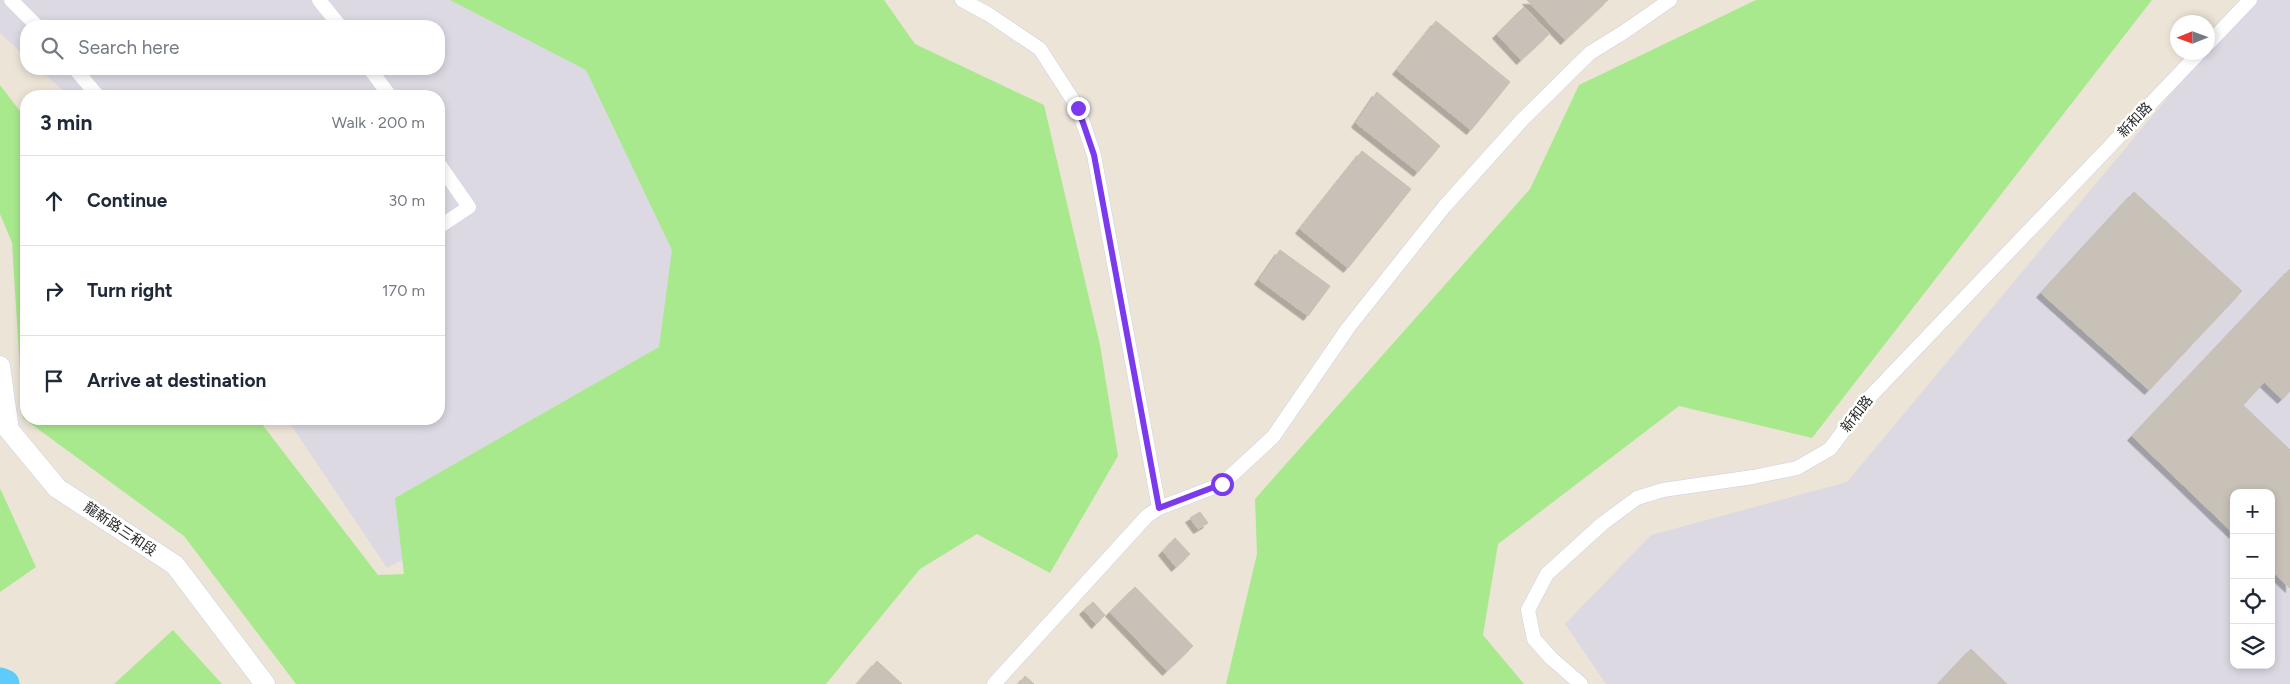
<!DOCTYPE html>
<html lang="en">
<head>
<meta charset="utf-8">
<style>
	:root { --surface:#fff; --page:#f2f2f3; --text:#1f2937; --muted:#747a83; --line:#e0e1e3 }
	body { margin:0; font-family:Figtree,"Noto Sans TC",sans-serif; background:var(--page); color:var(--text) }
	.controls { position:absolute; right:15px; bottom:15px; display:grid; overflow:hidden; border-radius:10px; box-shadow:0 2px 8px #0003 }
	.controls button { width:45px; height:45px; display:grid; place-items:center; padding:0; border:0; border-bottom:1px solid var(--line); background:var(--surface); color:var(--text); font:25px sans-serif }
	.compass { position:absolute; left:2170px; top:15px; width:45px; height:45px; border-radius:50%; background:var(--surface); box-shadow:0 2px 8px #0003; rotate:269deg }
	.stop { position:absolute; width:15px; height:15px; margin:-11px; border:4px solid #7c3aed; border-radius:50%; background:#fff }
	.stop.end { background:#7c3aed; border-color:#fff; box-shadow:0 1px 5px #0008 }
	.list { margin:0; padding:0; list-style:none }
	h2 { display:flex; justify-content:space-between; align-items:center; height:65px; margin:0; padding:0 20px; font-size:21px }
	h2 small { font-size:16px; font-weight:400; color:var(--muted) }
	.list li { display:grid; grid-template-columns:32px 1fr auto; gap:15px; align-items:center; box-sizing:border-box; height:90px; padding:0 20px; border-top:1px solid var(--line) }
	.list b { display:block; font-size:19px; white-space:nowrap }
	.list em { font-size:16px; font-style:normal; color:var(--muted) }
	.icon { flex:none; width:28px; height:28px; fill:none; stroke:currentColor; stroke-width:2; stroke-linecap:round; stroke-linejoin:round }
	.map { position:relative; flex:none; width:2290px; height:684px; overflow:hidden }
	.search { position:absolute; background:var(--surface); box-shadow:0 2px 8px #0003; left:20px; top:20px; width:425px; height:55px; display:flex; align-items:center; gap:12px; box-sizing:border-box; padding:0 18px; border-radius:20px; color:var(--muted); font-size:19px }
	.panel { position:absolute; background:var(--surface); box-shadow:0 2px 8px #0003; left:20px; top:90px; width:425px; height:335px; border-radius:20px }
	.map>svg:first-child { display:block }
	.industrial { fill:#dcd9e3; fill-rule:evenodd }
	.green { fill:#a9e98d }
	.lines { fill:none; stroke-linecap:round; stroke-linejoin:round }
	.river { stroke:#5ecbfa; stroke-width:29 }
	.building { fill:#c7c1b7; stroke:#c7c0b1; filter:url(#shadow) }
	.street-casing { stroke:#ccd0e3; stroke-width:15 }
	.secondary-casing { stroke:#ccd0e3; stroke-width:21 }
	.street { stroke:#fff; stroke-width:14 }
	.secondary { stroke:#fff; stroke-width:20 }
	.route { stroke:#7c3aed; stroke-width:6 }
	.labels { text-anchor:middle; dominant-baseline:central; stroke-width:5; stroke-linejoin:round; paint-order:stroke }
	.street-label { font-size:14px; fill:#282828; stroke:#fff }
</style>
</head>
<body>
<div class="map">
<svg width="2290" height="684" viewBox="0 0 2290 684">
	<defs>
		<filter id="shadow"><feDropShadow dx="-4.5" dy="4.5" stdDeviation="0" flood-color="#0004"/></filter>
	</defs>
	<rect width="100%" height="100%" fill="#ece4d7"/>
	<path class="industrial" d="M 0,0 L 519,0 L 590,25 L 784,362 L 387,568 L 287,419 L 439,419 L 439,96 L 69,96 L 39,69 L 439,69 L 439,26 L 26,26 L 26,57 L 0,33 Z
		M 2249,0 L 2290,0 L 2290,684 L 1606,684 L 1565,624 L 1651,535 L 1847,482 ZM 2234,493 L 2271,493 L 2271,665 L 2234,665 Z"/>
	<path class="green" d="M 450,0 L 884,0 L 915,44 L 1044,105 L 1100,345 L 1118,456 L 1050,573 L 977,534 L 920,569 L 826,684 L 296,684 L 184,536 L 23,418 L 12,243 L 0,214 L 0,85 L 26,119 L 26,419 L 258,419 L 378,575 L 404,574 L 395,498 L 659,347 L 672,250 L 586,70 Z
		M 1756,0 L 2152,0 L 1812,438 L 1679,406 L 1498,544 L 1483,635 L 1524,684 L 1226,684 L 1257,554 L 1255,499 L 1530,189 L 1579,85 Z
		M 0,488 L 36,567 L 0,592 Z
		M 173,630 L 222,684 L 114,684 Z"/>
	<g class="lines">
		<path class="river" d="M 0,682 L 5,684"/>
	</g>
	<path class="building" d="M 1527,0 L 1608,0 L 1565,40 Z
		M 1524,7 L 1549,34 L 1521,60 L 1497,34 Z
		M 1436,21 L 1510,82 L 1471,130 L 1397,70 Z
		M 1377,92 L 1440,146 L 1418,172 L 1356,123 Z
		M 1362,151 L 1411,189 L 1348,268 L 1300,229 Z
		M 2134,192 L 2242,291 L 2149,390 L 2041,293 Z
		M 1280,250 L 1330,286 L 1308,316 L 1259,280 Z
		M 2290,269 L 2290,391 L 2282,399 L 2264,382 L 2243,405 L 2290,450 L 2290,588 L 2271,570 L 2271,493 L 2234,493 L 2234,534 L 2132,436 Z
		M 1200,512 L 1208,523 L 1198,529 L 1190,518 Z
		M 1175,538 L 1190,554 L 1176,567 L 1163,551 Z
		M 1135,587 L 1193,646 L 1167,671 L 1110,612 Z
		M 1093,602 L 1105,615 L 1096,624 L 1084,610 Z
		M 1971,649 L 2007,684 L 1938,684 Z
		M 877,661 L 902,684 L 857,684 Z
		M 1025,676 L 1034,684 L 1019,684 Z"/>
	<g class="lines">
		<defs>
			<path id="street" d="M 11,0 L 37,26
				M 319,0 L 340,26
				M 962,0 L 988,14 L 1040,49 L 1078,108 L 1094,155 L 1159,508
				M 2208,44 L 2250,0
				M 75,69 L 98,96
				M 370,69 L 390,96
				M 439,164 L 469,207 L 439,227
				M 994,684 L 1147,516 L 1159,508 L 1222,484 L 1273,437 L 1348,328 L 1444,207 L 1523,119 L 1590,53 L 1624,32 L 1670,0
				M 1581,684 L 1551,658 L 1534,639 L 1528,610 L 1547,574 L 1602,524 L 1637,498 L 1663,490 L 1753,477 L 1797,468 L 1830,449 L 1865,402 L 2200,52"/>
			<path id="secondary" d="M 0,366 L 9,430 L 57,488 L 175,565 L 265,684"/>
		</defs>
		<use href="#street" class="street-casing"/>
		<use href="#secondary" class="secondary-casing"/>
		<use href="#street" class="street"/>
		<use href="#secondary" class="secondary"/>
	</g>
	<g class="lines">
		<path class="route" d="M 1078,108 L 1094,155 L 1159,508 L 1222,484"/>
	</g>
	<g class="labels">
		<g class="street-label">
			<text transform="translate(2135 120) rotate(-46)">新和路</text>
			<text transform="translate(1857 414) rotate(-52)">新和路</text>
			<text transform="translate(120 529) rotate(34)">龍新路三和段</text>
		</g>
	</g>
</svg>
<div class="controls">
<button>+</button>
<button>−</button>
<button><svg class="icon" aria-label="locate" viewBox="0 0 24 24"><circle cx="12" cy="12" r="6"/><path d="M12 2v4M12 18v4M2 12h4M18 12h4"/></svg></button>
<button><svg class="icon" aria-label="layers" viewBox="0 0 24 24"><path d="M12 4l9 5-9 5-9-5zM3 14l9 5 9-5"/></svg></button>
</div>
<svg class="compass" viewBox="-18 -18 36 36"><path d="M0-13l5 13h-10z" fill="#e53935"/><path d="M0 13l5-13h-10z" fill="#747a83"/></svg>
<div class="stop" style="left:1222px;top:484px"></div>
<div class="stop end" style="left:1078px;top:108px"></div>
<div class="search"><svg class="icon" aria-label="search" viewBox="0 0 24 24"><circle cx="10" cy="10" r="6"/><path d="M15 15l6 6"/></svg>Search here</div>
<section class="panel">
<h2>3 min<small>Walk · 200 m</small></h2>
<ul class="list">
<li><svg class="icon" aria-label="ahead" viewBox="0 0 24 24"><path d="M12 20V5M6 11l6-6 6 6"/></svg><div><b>Continue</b></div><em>30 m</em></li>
<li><svg class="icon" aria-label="right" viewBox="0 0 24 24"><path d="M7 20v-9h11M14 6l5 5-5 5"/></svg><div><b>Turn right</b></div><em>170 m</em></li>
<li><svg class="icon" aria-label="arrive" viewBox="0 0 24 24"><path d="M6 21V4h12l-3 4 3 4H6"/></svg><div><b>Arrive at destination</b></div></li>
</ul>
</section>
</div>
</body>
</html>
